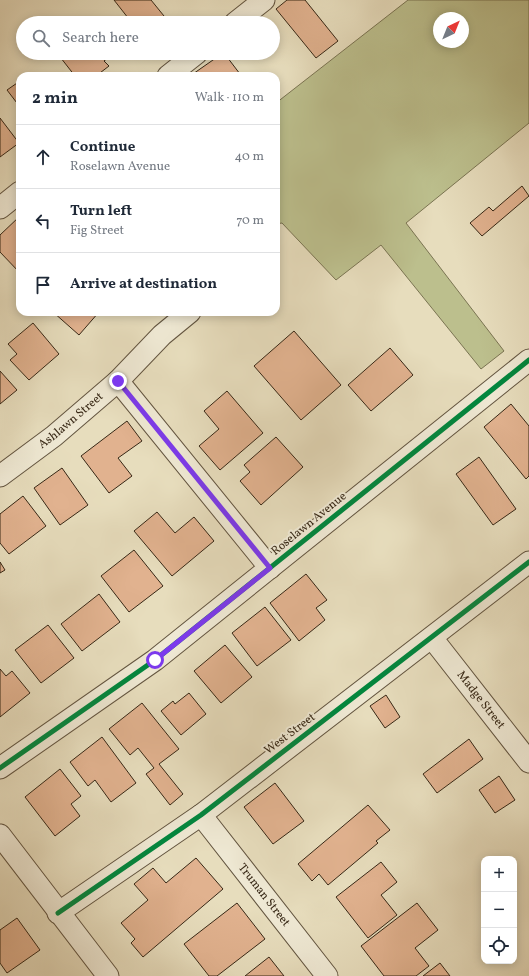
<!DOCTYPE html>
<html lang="en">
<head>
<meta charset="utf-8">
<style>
	:root { --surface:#fff; --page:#f2f2f3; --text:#1f2937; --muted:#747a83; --line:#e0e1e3 }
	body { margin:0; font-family:Vollkorn,serif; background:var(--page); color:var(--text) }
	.controls { position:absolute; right:12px; bottom:12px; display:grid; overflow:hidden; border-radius:8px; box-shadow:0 2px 10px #0003 }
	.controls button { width:36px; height:36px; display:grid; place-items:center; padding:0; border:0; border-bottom:1px solid var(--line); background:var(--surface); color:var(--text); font:20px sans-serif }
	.compass { position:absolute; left:433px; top:12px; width:36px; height:36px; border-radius:50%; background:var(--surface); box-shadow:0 2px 10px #0003; rotate:43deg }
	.stop { position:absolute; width:12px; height:12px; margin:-9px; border:3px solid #7c3aed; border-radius:50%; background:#fff }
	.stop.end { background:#7c3aed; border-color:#fff; box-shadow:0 1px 4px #0008 }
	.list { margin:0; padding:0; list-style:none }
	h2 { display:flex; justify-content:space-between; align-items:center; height:52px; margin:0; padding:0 16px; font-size:17px }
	h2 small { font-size:13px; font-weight:400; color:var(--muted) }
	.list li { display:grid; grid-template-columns:26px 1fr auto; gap:12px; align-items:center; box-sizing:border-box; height:64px; padding:0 16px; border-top:1px solid var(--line) }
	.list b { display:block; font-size:15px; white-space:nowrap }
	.list p { margin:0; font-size:13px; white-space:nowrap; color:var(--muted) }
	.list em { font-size:13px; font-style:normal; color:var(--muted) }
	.icon { flex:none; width:22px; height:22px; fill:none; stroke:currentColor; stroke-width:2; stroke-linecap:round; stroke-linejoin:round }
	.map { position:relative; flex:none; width:529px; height:976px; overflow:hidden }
	.search { position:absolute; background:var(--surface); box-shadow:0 2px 10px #0003; left:16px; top:16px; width:264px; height:44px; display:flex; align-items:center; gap:10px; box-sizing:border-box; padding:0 14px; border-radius:22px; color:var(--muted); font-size:15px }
	.panel { position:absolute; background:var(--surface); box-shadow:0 2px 10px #0003; left:16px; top:72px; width:264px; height:244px; border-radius:12px }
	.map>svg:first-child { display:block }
	.green { fill:#bcbf8d; stroke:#7a7452; fill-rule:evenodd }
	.building { fill:#e1b28f; stroke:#372816 }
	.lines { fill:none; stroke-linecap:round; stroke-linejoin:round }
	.street-casing { stroke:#635540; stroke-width:23 }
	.street { stroke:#efe9d4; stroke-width:21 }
	.cycleway-casing { stroke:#efe9d4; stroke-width:8 }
	.cycleway { stroke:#00873e; stroke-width:5 }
	.route { stroke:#7c3aed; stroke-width:5 }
	.labels { text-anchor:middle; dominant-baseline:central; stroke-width:4; stroke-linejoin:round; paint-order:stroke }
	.street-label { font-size:12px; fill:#372816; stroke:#efe9d4 }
</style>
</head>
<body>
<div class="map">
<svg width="529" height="976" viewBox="0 0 529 976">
	<rect width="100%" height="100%" fill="#e7ddbd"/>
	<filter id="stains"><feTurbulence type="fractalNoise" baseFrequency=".005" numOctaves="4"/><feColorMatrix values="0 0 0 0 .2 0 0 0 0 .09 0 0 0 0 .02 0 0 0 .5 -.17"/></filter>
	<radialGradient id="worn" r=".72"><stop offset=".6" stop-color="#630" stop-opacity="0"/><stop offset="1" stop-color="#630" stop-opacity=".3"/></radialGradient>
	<path class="green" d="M 408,0 L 529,0 L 529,123 L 406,223 L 504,351 L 481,369 L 381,245 L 336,280 L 282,223 L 276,224 L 276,103 ZM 439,18 L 463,18 L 463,42 L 439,42 Z"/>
	<path class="building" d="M 114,0 L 151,0 L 164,16 L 155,23 L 132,23 Z
		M 287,0 L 305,0 L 338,41 L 316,58 L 276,9 Z
		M 91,17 L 95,23 L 84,23 Z
		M 57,53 L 114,53 L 104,61 L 109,66 L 96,76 L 75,76 Z
		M 223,53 L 224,53 L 240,74 L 237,76 L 190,76 Z
		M 20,81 L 20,107 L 7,90 Z
		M 0,118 L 19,143 L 0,157 Z
		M 522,186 L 529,196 L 482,236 L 470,223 L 489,207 L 493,211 Z
		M 20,216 L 20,273 L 0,252 L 0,235 Z
		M 53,312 L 99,312 L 79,335 Z
		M 33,323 L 59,354 L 29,380 L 10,360 L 17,354 L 8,344 Z
		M 294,331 L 341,385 L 301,420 L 254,366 Z
		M 390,348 L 413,375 L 371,411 L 348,385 Z
		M 0,371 L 17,390 L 0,404 Z
		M 227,391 L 263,433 L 220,470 L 199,446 L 219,429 L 204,411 Z
		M 511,404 L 529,426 L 529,476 L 526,479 L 484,427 Z
		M 127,421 L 142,441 L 118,458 L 132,476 L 109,493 L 81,456 Z
		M 276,437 L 303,467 L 261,505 L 240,481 L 250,472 L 244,465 Z
		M 479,457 L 516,509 L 493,525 L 456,474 Z
		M 62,468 L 88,505 L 60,525 L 34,488 Z
		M 23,496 L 46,526 L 9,554 L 0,543 L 0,514 Z
		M 157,512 L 175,533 L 194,517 L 214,541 L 172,576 L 134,531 Z
		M 134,550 L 163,586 L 129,612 L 101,576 Z
		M 0,562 L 5,570 L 0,573 Z
		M 306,574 L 327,600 L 316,608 L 325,620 L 299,641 L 270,603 Z
		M 99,594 L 120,622 L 82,651 L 61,624 Z
		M 265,607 L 291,640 L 257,666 L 232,633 Z
		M 48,625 L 74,658 L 41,683 L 15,650 Z
		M 225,645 L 252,677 L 221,703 L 194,671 Z
		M 0,669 L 6,676 L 12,671 L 30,693 L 0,717 Z
		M 189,693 L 206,714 L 181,735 L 161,711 L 173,701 L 175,704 Z
		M 386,695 L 400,717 L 385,728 L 370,706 Z
		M 142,703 L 179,749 L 159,764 L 183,794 L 170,805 L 146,774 L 154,768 L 138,748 L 130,755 L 109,729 Z
		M 102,737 L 136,783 L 111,802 L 95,780 L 88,786 L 70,762 Z
		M 469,739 L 483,759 L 437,793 L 423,774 Z
		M 60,769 L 81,796 L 71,804 L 80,816 L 55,836 L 25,797 Z
		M 499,776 L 515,800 L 495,813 L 479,790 Z
		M 275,783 L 304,821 L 273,844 L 244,807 Z
		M 368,805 L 390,830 L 376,841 L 378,843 L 328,885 L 319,874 L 312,881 L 298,864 Z
		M 196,858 L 223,889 L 143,957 L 131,943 L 135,939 L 121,923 L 148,900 L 134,884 L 153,868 L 166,883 Z
		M 381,862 L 397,882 L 381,895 L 397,915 L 368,938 L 336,897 Z
		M 237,903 L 265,939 L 217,976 L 209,976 L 184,944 Z
		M 417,903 L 438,930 L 415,948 L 429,966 L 416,976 L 384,976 L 361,946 Z
		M 17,918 L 40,950 L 7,973 L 0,963 L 0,930 Z
		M 269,957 L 284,976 L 245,976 Z
		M 440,963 L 450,976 L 423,976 Z"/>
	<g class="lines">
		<defs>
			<g id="street">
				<path d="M 235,23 L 264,0"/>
				<path d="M 168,76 L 197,53"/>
				<path d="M 0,208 L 20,192"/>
				<path d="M 118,381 L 270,568"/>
				<path id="s1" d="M 0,476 L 54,436 L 118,381 L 162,335 L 190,312"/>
				<path id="s2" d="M 432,638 L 529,762"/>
				<path d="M 0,768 L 155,660 L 529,360"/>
				<path id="s3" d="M 201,815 L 327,976"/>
				<path d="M 0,835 L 108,976"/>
				<path d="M 58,913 L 201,815 L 529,562"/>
			</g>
		</defs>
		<use href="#street" class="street-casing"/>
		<use href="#street" class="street"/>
		<defs>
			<path id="cycleway" d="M 0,768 L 155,660 L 529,360
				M 58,913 L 201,815 L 529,562"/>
		</defs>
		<use href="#cycleway" class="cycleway-casing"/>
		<use href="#cycleway" class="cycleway"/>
	</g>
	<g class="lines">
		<path class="route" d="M 118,381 L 270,568 L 155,660"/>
	</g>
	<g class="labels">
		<g class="street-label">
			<text stroke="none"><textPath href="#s1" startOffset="90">Ashlawn Street</textPath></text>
			<text transform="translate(309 524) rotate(-39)">Roselawn Avenue</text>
			<text stroke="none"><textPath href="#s2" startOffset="79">Madge Street</textPath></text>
			<text transform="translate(290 734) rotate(-37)">West Street</text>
			<text stroke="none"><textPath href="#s3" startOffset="102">Truman Street</textPath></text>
		</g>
	</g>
	<rect width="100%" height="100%" filter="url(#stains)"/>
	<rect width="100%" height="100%" fill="url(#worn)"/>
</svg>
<div class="controls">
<button>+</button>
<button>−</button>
<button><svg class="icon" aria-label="locate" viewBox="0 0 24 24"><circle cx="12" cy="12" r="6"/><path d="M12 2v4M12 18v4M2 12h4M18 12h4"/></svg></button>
</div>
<svg class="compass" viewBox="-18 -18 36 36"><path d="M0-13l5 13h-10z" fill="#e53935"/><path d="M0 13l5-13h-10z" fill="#747a83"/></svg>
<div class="stop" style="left:155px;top:660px"></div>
<div class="stop end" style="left:118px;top:381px"></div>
<div class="search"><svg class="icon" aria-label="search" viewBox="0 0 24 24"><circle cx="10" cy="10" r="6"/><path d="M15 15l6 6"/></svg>Search here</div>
<section class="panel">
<h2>2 min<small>Walk · 110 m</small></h2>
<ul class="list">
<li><svg class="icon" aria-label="ahead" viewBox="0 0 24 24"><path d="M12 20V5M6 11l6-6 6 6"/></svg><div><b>Continue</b><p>Roselawn Avenue</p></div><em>40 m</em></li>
<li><svg class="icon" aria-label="left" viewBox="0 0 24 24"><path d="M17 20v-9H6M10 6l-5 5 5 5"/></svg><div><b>Turn left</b><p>Fig Street</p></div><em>70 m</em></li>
<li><svg class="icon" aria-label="arrive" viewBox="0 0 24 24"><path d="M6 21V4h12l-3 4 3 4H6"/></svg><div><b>Arrive at destination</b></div></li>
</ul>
</section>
</div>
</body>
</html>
